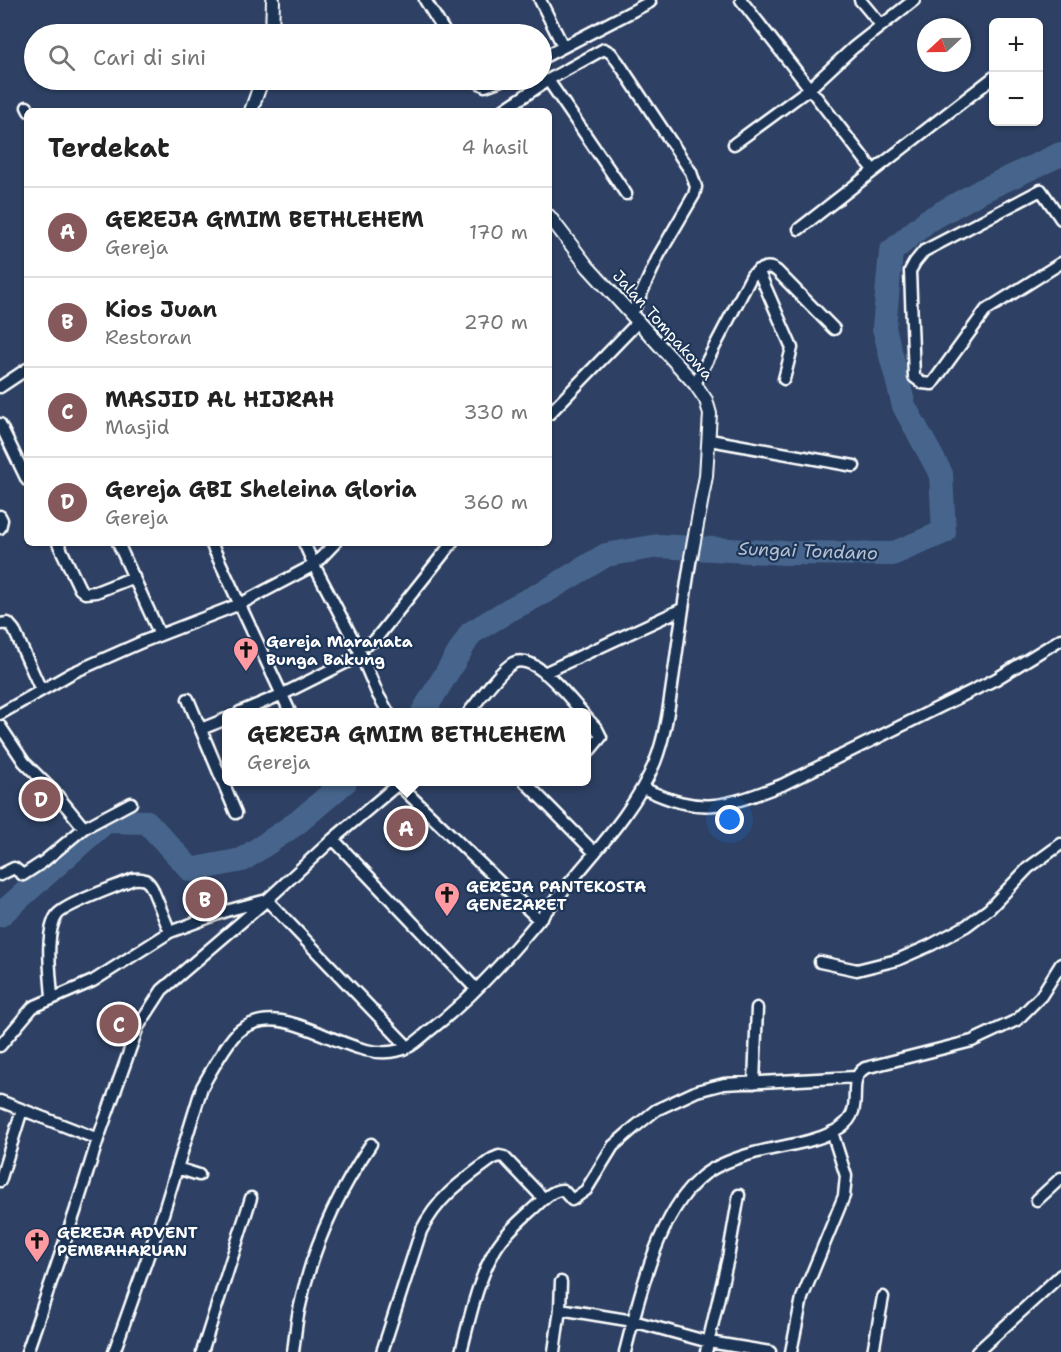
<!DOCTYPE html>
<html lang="id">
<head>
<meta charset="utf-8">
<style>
	:root { --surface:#fff; --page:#f6f6f6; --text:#222; --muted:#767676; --line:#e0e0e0; --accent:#85585c }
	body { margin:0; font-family:"Shantell Sans",sans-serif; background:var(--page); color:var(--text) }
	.controls { position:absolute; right:18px; top:18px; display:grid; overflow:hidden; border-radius:9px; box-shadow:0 2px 4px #0004 }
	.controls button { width:54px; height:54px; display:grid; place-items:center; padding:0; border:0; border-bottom:2px solid var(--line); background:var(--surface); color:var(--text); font:30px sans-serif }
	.compass { position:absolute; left:917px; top:18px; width:54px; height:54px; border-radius:50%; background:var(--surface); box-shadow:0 2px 4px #0004; rotate:248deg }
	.you { position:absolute; left:730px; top:820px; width:21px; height:21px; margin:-15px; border:4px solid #fff; border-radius:50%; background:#1a73e8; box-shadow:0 0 0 9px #1a73e833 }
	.badge { display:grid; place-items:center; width:39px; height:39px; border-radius:50%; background:var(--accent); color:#fff; font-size:20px; font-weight:700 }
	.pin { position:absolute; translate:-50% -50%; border:3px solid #fff; box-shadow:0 2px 6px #0006 }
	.popup { position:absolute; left:222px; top:708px; width:369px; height:78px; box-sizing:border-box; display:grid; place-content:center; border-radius:9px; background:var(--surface); filter:drop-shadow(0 2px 4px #0005); font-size:20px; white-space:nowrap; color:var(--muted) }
	.popup b { font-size:22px; color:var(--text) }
	.popup::after { content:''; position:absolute; left:50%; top:100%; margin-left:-12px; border:12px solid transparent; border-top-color:var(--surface) }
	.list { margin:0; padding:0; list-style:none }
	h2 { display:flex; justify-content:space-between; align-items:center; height:78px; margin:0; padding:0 24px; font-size:26px }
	h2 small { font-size:20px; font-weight:400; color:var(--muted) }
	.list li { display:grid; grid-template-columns:39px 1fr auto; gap:18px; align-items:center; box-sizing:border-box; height:90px; padding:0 24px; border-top:2px solid var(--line) }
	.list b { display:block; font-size:22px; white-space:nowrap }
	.list p { margin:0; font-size:20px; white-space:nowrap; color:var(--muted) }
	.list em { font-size:20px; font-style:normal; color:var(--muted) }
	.icon { flex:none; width:33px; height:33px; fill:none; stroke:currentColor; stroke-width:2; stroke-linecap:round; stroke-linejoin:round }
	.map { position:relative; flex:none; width:1061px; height:1352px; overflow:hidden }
	.search { position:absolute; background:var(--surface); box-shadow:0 2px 4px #0004; left:24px; top:24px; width:528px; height:66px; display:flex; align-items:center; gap:15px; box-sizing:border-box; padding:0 21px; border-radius:33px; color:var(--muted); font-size:22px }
	.panel { position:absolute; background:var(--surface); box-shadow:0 2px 4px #0004; left:24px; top:108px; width:528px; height:438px; border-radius:9px }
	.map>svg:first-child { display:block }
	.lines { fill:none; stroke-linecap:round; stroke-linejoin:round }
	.river { stroke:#47658c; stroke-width:24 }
	.minor-casing { stroke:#fff; stroke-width:15 }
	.tertiary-casing { stroke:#fff; stroke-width:16 }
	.minor { stroke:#1d3557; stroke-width:10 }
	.tertiary { stroke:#1d3557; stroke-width:12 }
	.labels { text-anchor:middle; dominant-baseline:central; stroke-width:4.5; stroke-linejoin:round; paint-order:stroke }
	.street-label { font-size:16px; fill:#fff; stroke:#1d3557 }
	.poi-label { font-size:16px; font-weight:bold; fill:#fff; stroke:#1d3557; text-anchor:start }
	.water-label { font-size:18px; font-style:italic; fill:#b5c1d1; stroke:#1d3557 }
</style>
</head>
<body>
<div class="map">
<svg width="1061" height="1352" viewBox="0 0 1061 1352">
	<rect width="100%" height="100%" fill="#2e4164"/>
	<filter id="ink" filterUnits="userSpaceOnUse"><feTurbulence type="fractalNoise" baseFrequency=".0167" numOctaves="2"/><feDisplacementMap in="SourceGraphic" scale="12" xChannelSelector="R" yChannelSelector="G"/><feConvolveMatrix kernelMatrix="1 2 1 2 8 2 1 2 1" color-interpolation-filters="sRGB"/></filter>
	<g filter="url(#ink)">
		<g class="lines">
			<path class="river" d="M 423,712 L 471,633 L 509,610 L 548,590 L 606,555 L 658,546 L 785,553 L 892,554 L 944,532 L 941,474 L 904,406 L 884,328 L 891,252 L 927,221 L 981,191 L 1061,154
				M 0,915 L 106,821 L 147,822 L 191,870 L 242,860 L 297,823 L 345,782"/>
			<defs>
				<path id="minor" d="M 425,0 L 446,34
					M 540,0 L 563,46
					M 741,0 L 873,170
					M 860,0 L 881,25
					M 542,58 L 650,2 L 649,0
					M 475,80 L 485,86 L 502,80
					M 548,80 L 626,194
					M 27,107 L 29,111
					M 502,111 L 548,80 L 604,49 L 611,53 L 618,62 L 691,172 L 696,187 L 694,195 L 659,255 L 632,314
					M 734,144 L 809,89 L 853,48 L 914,0
					M 1061,219 L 1041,190 L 924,251 L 915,262 L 910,271 L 914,377 L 922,383 L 932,384 L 986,310 L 1061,263
					M 799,229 L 994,77
					M 758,270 L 792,348 L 784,379
					M 695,384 L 752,275 C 761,269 767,264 777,271 L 834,329
					M 0,387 L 27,369
					M 549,414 L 639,321
					M 0,424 L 27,480
					M 710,440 L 854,466
					M 0,516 L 2,520 L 0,528
					M 58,543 L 80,589 L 85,593 L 96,592 L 134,577
					M 118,543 L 160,635
					M 211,543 L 290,712
					M 304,543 L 314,565 L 335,543
					M 0,624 L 8,623 L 14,630 L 41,690
					M 359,650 L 378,695 L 388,712
					M 544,673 L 682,609
					M 188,699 L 236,813
					M 240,712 L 283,694 L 361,655
					M 469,712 C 479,700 500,670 513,663 C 535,652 569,698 582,712
					M 0,714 L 72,673 L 142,642 L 240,604 L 314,565 L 357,647 L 366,645 L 375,640 L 452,543
					M 586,717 L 597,729 L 601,737 L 586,755
					M 0,726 L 24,762 L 57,795 L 84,828
					M 201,729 L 226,719
					M 525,782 L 595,853
					M 643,788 C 701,816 724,807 782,785 L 996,679 L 1061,639
					M 333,839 L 398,784 L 539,920
					M 0,875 L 14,868 L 23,875 L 43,862 L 84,828 L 131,803
					M 820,962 L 857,970 L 897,960 L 931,945 L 966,926 L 989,909 L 1028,868 L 1061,844
					M 52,998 C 51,977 44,933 57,915 C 65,904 118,886 133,879 C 143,878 147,879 152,888 L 170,932
					M 0,1046 L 33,1007 L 93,981 L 170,932 L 226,911 L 267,900 L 333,839 L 476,989
					M 754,1083 L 757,1008
					M 0,1101 L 98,1139
					M 177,1168 L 199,1175
					M 0,1181 L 22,1110
					M 1037,1200 L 1061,1178
					M 560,1309 L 633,1321 L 709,1342 L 770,1352
					M 27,1352 L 75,1212 L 98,1139 L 138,1027 L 162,990 L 267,900 L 408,1047
					M 114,1352 L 163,1214 L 202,1087 C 210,1073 227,1041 239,1031 C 289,992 354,1073 408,1047 C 415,1044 423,1036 429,1031 C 484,989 528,933 572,880 C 602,844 637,806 655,762 C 667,731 670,698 675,665 C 680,629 685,593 691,557
					M 202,1352 L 251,1198
					M 293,1352 C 295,1338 296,1324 299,1310 C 311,1251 337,1194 371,1144
					M 382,1352 L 421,1231 C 438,1197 462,1181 492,1159 L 499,1156 L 504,1157 L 544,1199
					M 461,1352 C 470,1318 477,1281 495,1250 C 505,1233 522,1219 536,1206 C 543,1199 554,1189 563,1190 L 572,1200 L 586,1190 L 613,1146 L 636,1126 L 656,1110 L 697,1091 L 724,1084 L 856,1077
					M 554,1352 L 560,1309 L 561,1282
					M 625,1352 C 639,1298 657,1216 700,1178 C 714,1165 736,1158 754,1153 C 779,1146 819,1143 841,1127 C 867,1109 844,1081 865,1068 L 972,1041 L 1017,1020 L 1041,996 L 1061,964
					M 706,1352 L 728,1258 L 739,1195
					M 791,1352 L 802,1298 L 844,1196 L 846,1176 L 832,1132
					M 873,1352 L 883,1297
					M 977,1352 L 1061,1275"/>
				<path id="tertiary" d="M 272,34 L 273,0
					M 251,111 L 262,80
					M 549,216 L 588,267 L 695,384 L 706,400 L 710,414 L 706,476 L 691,557"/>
			</defs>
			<use href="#minor" class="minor-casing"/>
			<use href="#tertiary" class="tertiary-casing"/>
			<use href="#minor" class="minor"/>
			<use href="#tertiary" class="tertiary"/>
		</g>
	</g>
	<defs>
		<symbol id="church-pin" viewBox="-11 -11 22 30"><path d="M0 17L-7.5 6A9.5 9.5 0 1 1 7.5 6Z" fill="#ff9aa2" stroke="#1d3557"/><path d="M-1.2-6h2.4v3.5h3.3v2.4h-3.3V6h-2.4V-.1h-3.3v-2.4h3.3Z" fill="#111"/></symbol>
	</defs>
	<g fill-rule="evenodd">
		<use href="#church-pin" x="231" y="635" width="30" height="40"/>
		<use href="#church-pin" x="432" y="880" width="30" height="40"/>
		<use href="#church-pin" x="22" y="1226" width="30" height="40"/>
	</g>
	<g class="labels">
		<g class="street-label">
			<text transform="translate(663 325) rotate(48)">Jalan Tompakowa</text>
		</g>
		<g class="poi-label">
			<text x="266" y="641">Gereja Maranata<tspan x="266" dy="18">Bunga Bakung</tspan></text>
			<text x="466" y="886">GEREJA PANTEKOSTA<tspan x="466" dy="18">GENEZARET</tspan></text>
			<text x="57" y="1232">GEREJA ADVENT<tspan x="57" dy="18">PEMBAHARUAN</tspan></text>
		</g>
		<g class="water-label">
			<text transform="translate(808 551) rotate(2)">Sungai Tondano</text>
		</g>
	</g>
</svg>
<div class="controls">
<button>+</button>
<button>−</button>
</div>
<svg class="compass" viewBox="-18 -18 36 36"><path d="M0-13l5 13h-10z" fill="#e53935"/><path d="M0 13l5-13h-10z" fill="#767676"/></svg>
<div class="you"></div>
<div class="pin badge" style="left:406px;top:828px">A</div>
<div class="popup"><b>GEREJA GMIM BETHLEHEM</b>Gereja</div>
<div class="pin badge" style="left:205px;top:899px">B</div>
<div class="pin badge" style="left:119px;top:1024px">C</div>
<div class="pin badge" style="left:41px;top:799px">D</div>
<div class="search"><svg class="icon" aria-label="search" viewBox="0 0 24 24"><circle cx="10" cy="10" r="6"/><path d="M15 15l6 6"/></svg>Cari di sini</div>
<section class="panel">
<h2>Terdekat<small>4 hasil</small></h2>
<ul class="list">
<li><span class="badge">A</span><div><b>GEREJA GMIM BETHLEHEM</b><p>Gereja</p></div><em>170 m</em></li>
<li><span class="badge">B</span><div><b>Kios Juan</b><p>Restoran</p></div><em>270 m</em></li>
<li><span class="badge">C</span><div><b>MASJID AL HIJRAH</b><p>Masjid</p></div><em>330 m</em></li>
<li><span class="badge">D</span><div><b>Gereja GBI Sheleina Gloria</b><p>Gereja</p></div><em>360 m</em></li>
</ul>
</section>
</div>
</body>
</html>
